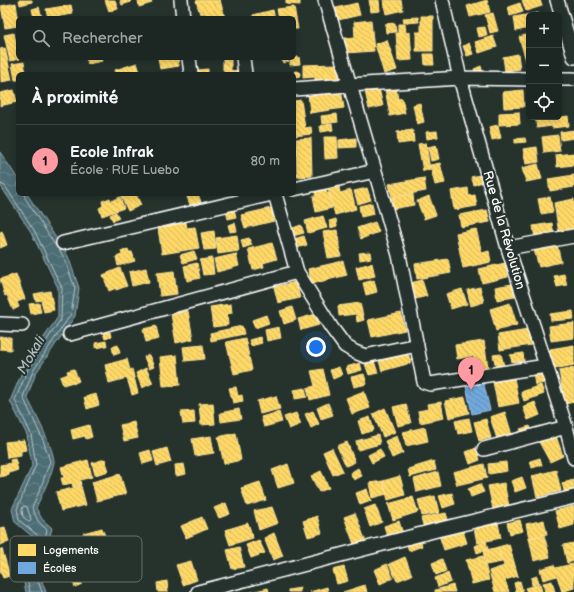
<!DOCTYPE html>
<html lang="fr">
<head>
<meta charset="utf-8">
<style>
	:root { --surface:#1c2622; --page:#29322f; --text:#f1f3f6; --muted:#a0a5a5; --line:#3a4340; --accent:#ff9aa2 }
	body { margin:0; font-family:"Balsamiq Sans",sans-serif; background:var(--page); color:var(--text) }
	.controls { position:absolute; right:12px; top:12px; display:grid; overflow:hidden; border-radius:6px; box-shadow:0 2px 6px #0003 }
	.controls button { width:36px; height:36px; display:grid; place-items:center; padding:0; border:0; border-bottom:1px solid var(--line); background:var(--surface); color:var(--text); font:20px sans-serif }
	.you { position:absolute; left:316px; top:347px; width:14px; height:14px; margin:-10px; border:3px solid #fff; border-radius:50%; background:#1a73e8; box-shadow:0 0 0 6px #1a73e833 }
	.badge { display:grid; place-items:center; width:26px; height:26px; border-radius:50%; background:var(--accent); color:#111; font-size:13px; font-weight:700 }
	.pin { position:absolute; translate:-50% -33px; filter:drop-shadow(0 1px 2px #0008) }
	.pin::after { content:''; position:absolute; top:21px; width:14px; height:12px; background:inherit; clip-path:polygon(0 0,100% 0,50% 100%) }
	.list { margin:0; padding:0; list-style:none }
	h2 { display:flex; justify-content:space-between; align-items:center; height:52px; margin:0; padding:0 16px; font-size:17px }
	h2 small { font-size:13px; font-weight:400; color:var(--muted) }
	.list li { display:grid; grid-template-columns:26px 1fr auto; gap:12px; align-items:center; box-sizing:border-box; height:72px; padding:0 16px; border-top:1px solid var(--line) }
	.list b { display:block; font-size:15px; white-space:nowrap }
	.list p { margin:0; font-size:13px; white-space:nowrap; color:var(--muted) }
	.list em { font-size:13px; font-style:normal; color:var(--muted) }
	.icon { flex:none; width:22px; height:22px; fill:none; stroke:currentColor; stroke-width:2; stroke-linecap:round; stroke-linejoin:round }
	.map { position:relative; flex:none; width:574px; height:592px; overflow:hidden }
	.search { position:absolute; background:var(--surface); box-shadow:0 2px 6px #0003; left:16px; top:16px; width:280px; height:44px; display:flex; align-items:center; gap:10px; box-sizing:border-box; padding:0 14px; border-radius:6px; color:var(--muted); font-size:15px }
	.panel { position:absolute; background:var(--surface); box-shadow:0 2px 6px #0003; left:16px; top:72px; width:280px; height:124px; border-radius:6px }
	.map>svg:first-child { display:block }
	.water { fill:url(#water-waves); stroke:#94a7ac }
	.homes { fill:url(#homes-back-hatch); stroke:#ffe494 }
	.schools { fill:url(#schools-back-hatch); stroke:#9ac2e6 }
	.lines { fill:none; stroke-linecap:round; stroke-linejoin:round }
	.shore { stroke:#b8c5c7; stroke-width:1 }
	.minor-casing { stroke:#fff; stroke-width:16 }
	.minor { stroke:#26332d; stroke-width:13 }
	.labels { text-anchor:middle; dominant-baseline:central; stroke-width:4; stroke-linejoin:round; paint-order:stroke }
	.street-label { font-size:13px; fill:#fff; stroke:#26332d }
	.water-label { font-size:14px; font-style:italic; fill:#afbdc0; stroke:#26332d }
	.key { fill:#26332d; stroke:#67706c; stroke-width:1 }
	.key-label { font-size:11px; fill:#fff }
</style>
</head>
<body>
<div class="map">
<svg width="574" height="592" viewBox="0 0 574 592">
	<defs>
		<pattern id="water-waves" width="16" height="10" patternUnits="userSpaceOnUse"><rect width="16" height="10" fill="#4d6d74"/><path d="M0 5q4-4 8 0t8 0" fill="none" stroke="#688389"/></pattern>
		<pattern id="homes-back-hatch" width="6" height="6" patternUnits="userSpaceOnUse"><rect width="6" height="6" fill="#ffd966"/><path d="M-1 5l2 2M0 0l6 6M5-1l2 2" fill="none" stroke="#d2b660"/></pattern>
		<pattern id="schools-back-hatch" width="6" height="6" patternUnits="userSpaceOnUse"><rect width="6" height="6" fill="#6fa8dc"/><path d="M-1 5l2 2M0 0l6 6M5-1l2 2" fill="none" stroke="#648cb1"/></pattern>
	</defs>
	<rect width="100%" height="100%" fill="#26332d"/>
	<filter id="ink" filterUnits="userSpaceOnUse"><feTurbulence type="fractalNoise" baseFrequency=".025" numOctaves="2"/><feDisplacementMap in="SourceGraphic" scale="8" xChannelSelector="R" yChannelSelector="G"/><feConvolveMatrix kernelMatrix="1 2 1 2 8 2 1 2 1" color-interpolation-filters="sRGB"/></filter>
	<g filter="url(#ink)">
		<path class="water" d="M 0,152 L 18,179 L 18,194 L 27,194 L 68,256 L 79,288 L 75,316 L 36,373 L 27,397 C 33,409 55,451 54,462 C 51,478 42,494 36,508 L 42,519 L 52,528 L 40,576 L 46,592 L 26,592 L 24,583 L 34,538 L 15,522 L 12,509 L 32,466 L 27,435 L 10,401 L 25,365 L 58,317 L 58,288 L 31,232 L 0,185 Z"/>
		<path class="homes" d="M 19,0 L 32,0 L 32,2 L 20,5 Z
			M 105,0 L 115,0 L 118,9 L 109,11 Z
			M 120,0 L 130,0 L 131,2 L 122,5 Z
			M 138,0 L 151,0 L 152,3 L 139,7 Z
			M 199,0 L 220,0 L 225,18 L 207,18 L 205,13 L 200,14 L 196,1 Z
			M 286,0 L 300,0 L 300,5 L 286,4 Z
			M 369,0 L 379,0 L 380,11 L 371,12 Z
			M 383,0 L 401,0 L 403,10 L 386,14 Z
			M 487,0 L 490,12 L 470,17 L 467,6 Z
			M 522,0 L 540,0 L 542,6 L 526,11 Z
			M 16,3 L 18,18 L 18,26 L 5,28 L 1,6 Z
			M 357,3 L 360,15 L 334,21 L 332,9 Z
			M 520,3 L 523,12 L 510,16 L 508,7 Z
			M 71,5 L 73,14 L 48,18 L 46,9 Z
			M 39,7 L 42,17 L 34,18 L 32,9 Z
			M 294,7 L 298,29 L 294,29 L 294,18 L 279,18 L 277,9 Z
			M 273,10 L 275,18 L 253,18 L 253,15 Z
			M 493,13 L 498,31 L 490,33 L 485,15 Z
			M 537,13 L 538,15 L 529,15 L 529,28 L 516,31 L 514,17 Z
			M 421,16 L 433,16 L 433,51 L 416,51 L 416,32 L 421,32 Z
			M 418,17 L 419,22 L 404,23 L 403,18 Z
			M 371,20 L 374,51 L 346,53 L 345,38 L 355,37 L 354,22 Z
			M 395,23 L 396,32 L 386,33 L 385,24 Z
			M 398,24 L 405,24 L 406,33 L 410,32 L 412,60 L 398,61 L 396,33 L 398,33 Z
			M 485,27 L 487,35 L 479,37 L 477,28 Z
			M 14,33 L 18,52 L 18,58 L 20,59 L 10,61 L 4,35 Z
			M 529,34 L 529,63 L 527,64 L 519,37 Z
			M 493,36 L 497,47 L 479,53 L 475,42 Z
			M 387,40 L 397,70 L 384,74 L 375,44 Z
			M 469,43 L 473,54 L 467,56 L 463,46 Z
			M 5,48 L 12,80 L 1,82 L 0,49 Z
			M 424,54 L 433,54 L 434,65 L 425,65 Z
			M 518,54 L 520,69 L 505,71 L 503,57 Z
			M 294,57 L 299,57 L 300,64 L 290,65 L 290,58 Z
			M 86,58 L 101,58 L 102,61 L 88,64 Z
			M 158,58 L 178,58 L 179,66 L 160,69 Z
			M 223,58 L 231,58 L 231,70 L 223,70 Z
			M 281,58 L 288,58 L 289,61 L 283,63 Z
			M 24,62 L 26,74 L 18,74 L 18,80 L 15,80 L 12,64 Z
			M 137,63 L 140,72 L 134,74 L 116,74 L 115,70 Z
			M 338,64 L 338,74 L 342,74 L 342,82 L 315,83 L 315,77 L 303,78 L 303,65 Z
			M 481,66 L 483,73 L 476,75 L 474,69 Z
			M 208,69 L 208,74 L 198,74 L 198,70 Z
			M 243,70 L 243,74 L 224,74 L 224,71 Z
			M294 74a3 3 0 1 1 6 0a3 3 0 1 1-6 0Z
			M 379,88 L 383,106 L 369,109 L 365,91 Z
			M 396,88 L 398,99 L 402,98 L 405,113 L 390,116 L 385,89 Z
			M 341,89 L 344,108 L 310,113 L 308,94 Z
			M 14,90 L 17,102 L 0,106 L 0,93 Z
			M 523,90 L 524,107 L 504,108 L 503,92 Z
			M 301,100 L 305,128 L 311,127 L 312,134 L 294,136 L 294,101 Z
			M 420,103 L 424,122 L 417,124 L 413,105 Z
			M 519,112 L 520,124 L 499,125 L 499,113 Z
			M 337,114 L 338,122 L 322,124 L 321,116 Z
			M 568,116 L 569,126 L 552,128 L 552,126 L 537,128 L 535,117 L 554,117 L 554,118 Z
			M 332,124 L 333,130 L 321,132 L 320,126 Z
			M 498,125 L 501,138 L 492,140 L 489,127 Z
			M 413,130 L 414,142 L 398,144 L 397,132 Z
			M 574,130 L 574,138 L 561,140 L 560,132 Z
			M 437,131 L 438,137 L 427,139 L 426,132 Z
			M 558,135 L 560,151 L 544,153 L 542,137 Z
			M 324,137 L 337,137 L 338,158 L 325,159 Z
			M 311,138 L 312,176 L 297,177 L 296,139 Z
			M 356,138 L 356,147 L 339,148 L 339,140 Z
			M 525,138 L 526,142 L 515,143 L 515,139 Z
			M 426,143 L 430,170 L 423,171 L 418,144 Z
			M 436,145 L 439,159 L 431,161 L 428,147 Z
			M 537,147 L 539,162 L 526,164 L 523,149 Z
			M 574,153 L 574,165 L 557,167 L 556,155 Z
			M 440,163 L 445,183 L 435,185 L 430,165 Z
			M 538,164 L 542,179 L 526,182 L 522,168 Z
			M 480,175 L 482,182 L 474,185 L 471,177 Z
			M 574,175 L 574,187 L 550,191 L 548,179 Z
			M 424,178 L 426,191 L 392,197 L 389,184 Z
			M 339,186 L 340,193 L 351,190 L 356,209 L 335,215 L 328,189 Z
			M 367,188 L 371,200 L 358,204 L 354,191 Z
			M 468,188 L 469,196 L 475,195 L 477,206 L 454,210 L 451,191 Z
			M 326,189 L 327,194 L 329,193 L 332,208 L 316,212 L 313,196 L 316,196 L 315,192 Z
			M 120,194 L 136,194 L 141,205 L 128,211 Z
			M 186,194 L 198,194 L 201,202 L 190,205 Z
			M 413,194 L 414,205 L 392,209 L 390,198 Z
			M 429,196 L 436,215 L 424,219 L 417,201 Z
			M 120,197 L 124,208 L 102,216 L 99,208 L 103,206 L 102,201 L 110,198 L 111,201 Z
			M 550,197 L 553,212 L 541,214 L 538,199 Z
			M 574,199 L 574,230 L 559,233 L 554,203 Z
			M 372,203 L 374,214 L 361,217 L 359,206 Z
			M 271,208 L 274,221 L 245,228 L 241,215 Z
			M 234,209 L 236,217 L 228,219 L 226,211 Z
			M 487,210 L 490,222 L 461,227 L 459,215 Z
			M 116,212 L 119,218 L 113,221 L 110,215 Z
			M 323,216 L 327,228 L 308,233 L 305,221 Z
			M 185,217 L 187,228 L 195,227 L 199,248 L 162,254 L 157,222 Z
			M 336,219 L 337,226 L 331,228 L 329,221 Z
			M 375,222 L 379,232 L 361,239 L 357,228 Z
			M 235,223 L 237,231 L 230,232 L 228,225 Z
			M 552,223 L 554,236 L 535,239 L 533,226 Z
			M 301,225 L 304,233 L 293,236 L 290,229 Z
			M 476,229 L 482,253 L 489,251 L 491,262 L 463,268 L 456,233 Z
			M 337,230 L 341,256 L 328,258 L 323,232 Z
			M 2,231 L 7,245 L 0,248 L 0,232 Z
			M 214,231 L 216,249 L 204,250 L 201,233 Z
			M 237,235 L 239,251 L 218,254 L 216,238 Z
			M 304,236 L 307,245 L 297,248 L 294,239 Z
			M 249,238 L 252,245 L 243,248 L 241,240 Z
			M 272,243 L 277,259 L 263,263 L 264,267 L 253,270 L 248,249 Z
			M 557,244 L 561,262 L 539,267 L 534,250 Z
			M 128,249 L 129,252 L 132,252 L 135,261 L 118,266 L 116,257 L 122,255 L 121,251 Z
			M 194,251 L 197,259 L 183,263 L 180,255 Z
			M 370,252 L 371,258 L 360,260 L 359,253 Z
			M 236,254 L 239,266 L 217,272 L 214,259 Z
			M 212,258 L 214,274 L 203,275 L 200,260 Z
			M 448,259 L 451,273 L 417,279 L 415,264 Z
			M 343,261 L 347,275 L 312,284 L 308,269 Z
			M 197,263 L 200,278 L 187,281 L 184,266 Z
			M 372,263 L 375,276 L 359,280 L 356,267 Z
			M 505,263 L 508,277 L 482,283 L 479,269 Z
			M 120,268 L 127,286 L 116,290 L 116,288 L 109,291 L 103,275 Z
			M 146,268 L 149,282 L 132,286 L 129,272 Z
			M 174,271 L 177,294 L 160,296 L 157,273 Z
			M 16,274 L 25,299 L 17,302 L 19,307 L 13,310 L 7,295 L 5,296 L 0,279 Z
			M 564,274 L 567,285 L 557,287 L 554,276 Z
			M 374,280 L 377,292 L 366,295 L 363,283 Z
			M 422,280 L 427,296 L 412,300 L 407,284 Z
			M 296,282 L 300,298 L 278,303 L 274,287 Z
			M 512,284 L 515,297 L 497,300 L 495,287 Z
			M 480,287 L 484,302 L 471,306 L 467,290 Z
			M 462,289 L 467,304 L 451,309 L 446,294 Z
			M 50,291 L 54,310 L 44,312 L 41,300 L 36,301 L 34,294 Z
			M 39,303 L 41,312 L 31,314 L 29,304 Z
			M 360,303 L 364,320 L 357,322 L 356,314 L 339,316 L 338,306 Z
			M 510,303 L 517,325 L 496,331 L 490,309 Z
			M 231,304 L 232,313 L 227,314 L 228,325 L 213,327 L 210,307 Z
			M 292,307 L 296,320 L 284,324 L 280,311 Z
			M 188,311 L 193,339 L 176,343 L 171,314 Z
			M 573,311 L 574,319 L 551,321 L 550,314 Z
			M 401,313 L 405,330 L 372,337 L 368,320 Z
			M 316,314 L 319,325 L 301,330 L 298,319 Z
			M 266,315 L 269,323 L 255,328 L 252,320 Z
			M 574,323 L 574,338 L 551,341 L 549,326 Z
			M 156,326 L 159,339 L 146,342 L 143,329 Z
			M 242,326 L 244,334 L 211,341 L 210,333 Z
			M 279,327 L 281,338 L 267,341 L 265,330 Z
			M 528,330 L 531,345 L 500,350 L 498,335 Z
			M 110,332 L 111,337 L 105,339 L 103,333 Z
			M 0,337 L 11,338 L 11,350 L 0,349 Z
			M 260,337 L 262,343 L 251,346 L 249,340 Z
			M 245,338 L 252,370 L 234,374 L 226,342 Z
			M 106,341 L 107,346 L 96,348 L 95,343 Z
			M 484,341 L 488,367 L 475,369 L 473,356 L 457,359 L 455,345 Z
			M 118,345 L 120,353 L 114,355 L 112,347 Z
			M 203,345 L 205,359 L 185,361 L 183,347 Z
			M 574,345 L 574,365 L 554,369 L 550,349 Z
			M 408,353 L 411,363 L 382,371 L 379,361 Z
			M 523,353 L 524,361 L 512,362 L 510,355 Z
			M 501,354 L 504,366 L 496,367 L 493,355 Z
			M 149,355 L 154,367 L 149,369 L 144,357 Z
			M 177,355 L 180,385 L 163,386 L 160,357 Z
			M 127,359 L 130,370 L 132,369 L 138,393 L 132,395 L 127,378 L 109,383 L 105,365 Z
			M 374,361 L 378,373 L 369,375 L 365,364 Z
			M 360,363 L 362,370 L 348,374 L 346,367 Z
			M 339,367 L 342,375 L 333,379 L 330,370 Z
			M 146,368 L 153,383 L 142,388 L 136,373 Z
			M 574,368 L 574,402 L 565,404 L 559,371 Z
			M 74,369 L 79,381 L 73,384 L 73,382 L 63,385 L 60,377 L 68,374 L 67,371 Z
			M 323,369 L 329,395 L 310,400 L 307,388 L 315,386 L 311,371 Z
			M 542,372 L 544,383 L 535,385 L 533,373 Z
			M 364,374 L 367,384 L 354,387 L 351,377 Z
			M 514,378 L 519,403 L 498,407 L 493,382 Z
			M 541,385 L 544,394 L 524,401 L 521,392 Z
			M 236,387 L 238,396 L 242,395 L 243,401 L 233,403 L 229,388 Z
			M 305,388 L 307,397 L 295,399 L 294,390 Z
			M 364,391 L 370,408 L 352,414 L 346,398 Z
			M 96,394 L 99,405 L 87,409 L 84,397 Z
			M 276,396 L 280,409 L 260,414 L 257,401 Z
			M 465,397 L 469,413 L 449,418 L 445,401 Z
			M 441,402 L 444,418 L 420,423 L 418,411 L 428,409 L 427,404 Z
			M 535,402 L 540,415 L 528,420 L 523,407 Z
			M 213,403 L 215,424 L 201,425 L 199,404 Z
			M 328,403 L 333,415 L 321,419 L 317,408 Z
			M 406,404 L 411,423 L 398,426 L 393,407 Z
			M 385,408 L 395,432 L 383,437 L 373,414 Z
			M 239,409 L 241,419 L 221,422 L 220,413 Z
			M 194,411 L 195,423 L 183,424 L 181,412 Z
			M 313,411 L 319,424 L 311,428 L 305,414 Z
			M 279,412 L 282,422 L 264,427 L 261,417 Z
			M 505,412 L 512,435 L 497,439 L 490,417 Z
			M 296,413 L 301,424 L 289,429 L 284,417 Z
			M 370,417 L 374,430 L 362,434 L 358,421 Z
			M 469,418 L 472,431 L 458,434 L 455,421 Z
			M 486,419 L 491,438 L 479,441 L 474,422 Z
			M 134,422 L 138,438 L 124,441 L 120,425 Z
			M 89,425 L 92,437 L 86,439 L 85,436 L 73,439 L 71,430 Z
			M 530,426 L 532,432 L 523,435 L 520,429 Z
			M 425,427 L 428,441 L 406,446 L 403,432 Z
			M 236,433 L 241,460 L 224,464 L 218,437 Z
			M 542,433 L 552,439 L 556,436 L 563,456 L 550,462 L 539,442 Z
			M 378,435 L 380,444 L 358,450 L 356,441 Z
			M 211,436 L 214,453 L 195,456 L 192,439 Z
			M 397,436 L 403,453 L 392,458 L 385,441 Z
			M 24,440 L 26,450 L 21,451 L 21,456 L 7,458 L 5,442 Z
			M 347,442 L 355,462 L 346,466 L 337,446 Z
			M 167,448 L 171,462 L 157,466 L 153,452 Z
			M 332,448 L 343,471 L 333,475 L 323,452 Z
			M 476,448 L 480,460 L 470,464 L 466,452 Z
			M 380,449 L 384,457 L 372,463 L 368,455 Z
			M 150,450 L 153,461 L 143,464 L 140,453 Z
			M 540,458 L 542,465 L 532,468 L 530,461 Z
			M 15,459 L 18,470 L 9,473 L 7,464 L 11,463 L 10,460 Z
			M 105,459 L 109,471 L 95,475 L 92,463 Z
			M 88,460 L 92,477 L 80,480 L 81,485 L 73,487 L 72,483 L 63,485 L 61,478 L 64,478 L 61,467 Z
			M 434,461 L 436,470 L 410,477 L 408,469 Z
			M 506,462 L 507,471 L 489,474 L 488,464 Z
			M 6,464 L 9,475 L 0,477 L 0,465 Z
			M 184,464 L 186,474 L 176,476 L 175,465 Z
			M 288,464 L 294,483 L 278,488 L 272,470 Z
			M 484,464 L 487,478 L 457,485 L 453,472 Z
			M 358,468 L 362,476 L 354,480 L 350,473 Z
			M 556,470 L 561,491 L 537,497 L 532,476 Z
			M 321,471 L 329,488 L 319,492 L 311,476 Z
			M 438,472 L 441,486 L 417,492 L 414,479 Z
			M 120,474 L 126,494 L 97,501 L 92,482 Z
			M 400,476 L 405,495 L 388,500 L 383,481 Z
			M 522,477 L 526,488 L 515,492 L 511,481 Z
			M 574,480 L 574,492 L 565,494 L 562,483 Z
			M 383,481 L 387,494 L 372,498 L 369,483 Z
			M 260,482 L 266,500 L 247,506 L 241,488 Z
			M 504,483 L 509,506 L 493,509 L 488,486 Z
			M 480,484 L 484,492 L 471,497 L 468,489 Z
			M 81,486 L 86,505 L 61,511 L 56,492 Z
			M 367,489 L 371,501 L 360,505 L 356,493 Z
			M 452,493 L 455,504 L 443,508 L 439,496 Z
			M 435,496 L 439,513 L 422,516 L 418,500 Z
			M 413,497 L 418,512 L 393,520 L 388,504 Z
			M 226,503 L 230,514 L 219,518 L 214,508 Z
			M 375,505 L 382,522 L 370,527 L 364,509 Z
			M 574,506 L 574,525 L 560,529 L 555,511 Z
			M 272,507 L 278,523 L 259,530 L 254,511 Z
			M 355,513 L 366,542 L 355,547 L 344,517 Z
			M 446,513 L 449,523 L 424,528 L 421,518 Z
			M 317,516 L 322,533 L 308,537 L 303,521 Z
			M 202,517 L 207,529 L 186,538 L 181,526 Z
			M 520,520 L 523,531 L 510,534 L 507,523 Z
			M 544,520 L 547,534 L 529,538 L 526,524 Z
			M 399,521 L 403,534 L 388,539 L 384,526 Z
			M 248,523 L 253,538 L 230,545 L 225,530 Z
			M 498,523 L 501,538 L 477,543 L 474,528 Z
			M 5,527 L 9,542 L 0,545 L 0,528 Z
			M 102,528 L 105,536 L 98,538 L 102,549 L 76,556 L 72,545 L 86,541 L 83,533 Z
			M 462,528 L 467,543 L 444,550 L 439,535 Z
			M 274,533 L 283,556 L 273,560 L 264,538 Z
			M 419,535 L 422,546 L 409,551 L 405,539 Z
			M 544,535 L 550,557 L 534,561 L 529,538 Z
			M 259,540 L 265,553 L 251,558 L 246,545 Z
			M 486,541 L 488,549 L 477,553 L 475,546 Z
			M 574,543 L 574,561 L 567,563 L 563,545 Z
			M 509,544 L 518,576 L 505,580 L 509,592 L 495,592 L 489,571 L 504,566 L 498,547 Z
			M 239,547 L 244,567 L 232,569 L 227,550 Z
			M 498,547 L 502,562 L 486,565 L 483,551 Z
			M 0,549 L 2,549 L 10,576 L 3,578 L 0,571 Z
			M 483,556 L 489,580 L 472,584 L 466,560 Z
			M 405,557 L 412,575 L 397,581 L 389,564 Z
			M 442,559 L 446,571 L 436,575 L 432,563 Z
			M 191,561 L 197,580 L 183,585 L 176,565 Z
			M 387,564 L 393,578 L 380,584 L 374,570 Z
			M 573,564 L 574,568 L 574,588 L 562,592 L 557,576 L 543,580 L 540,569 L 554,565 L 555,568 Z
			M 344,567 L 348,581 L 337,584 L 333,570 Z
			M 83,572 L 86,579 L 81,581 L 82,584 L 75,587 L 71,578 Z
			M 448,573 L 451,582 L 438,587 L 435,578 Z
			M 537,576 L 539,583 L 532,585 L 531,578 Z
			M 167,581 L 168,592 L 158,592 L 157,583 Z
			M 520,581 L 523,592 L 516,592 L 514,583 Z
			M 552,581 L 555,592 L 545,592 L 543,583 Z
			M 540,584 L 542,592 L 527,592 L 525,588 Z
			M 365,585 L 367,592 L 343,592 Z
			M 453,585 L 455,592 L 435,592 L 435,590 Z
			M 327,587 L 328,592 L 310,592 Z
			M 268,588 L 269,592 L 251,592 Z
			M 300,588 L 300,592 L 288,592 L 288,590 Z"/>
		<path class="schools" d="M 483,381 L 490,410 L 472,414 L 466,386 Z"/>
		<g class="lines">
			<path class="shore" d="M 0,184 L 5,186 L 34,230 L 62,288 L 61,319 L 29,367 L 15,400 L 31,434 L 36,465 L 17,509 L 19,520 L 36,534 L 38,537 L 28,583 L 30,592
				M 24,194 L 25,198 L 57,248
				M 24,506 L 27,507 L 31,519 L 30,522 L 23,517 L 22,510 Z
				M 42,592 L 36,576 L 47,530 L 38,521 L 32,508 L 41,487 L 50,461 L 43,440 L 23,397 L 33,371 L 71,314 L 75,288 L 64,258 L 58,248"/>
			<defs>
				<path id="minor" d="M 181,0 L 183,18
					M 325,0 L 375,171 L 399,255 L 424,382 L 430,384 L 546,366
					M 442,0 L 460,78 L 508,248 L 566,427 L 574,458
					M 557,0 L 574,57
					M 189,58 L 191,74
					M 243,58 L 245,74
					M 559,79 L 574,79
					M 294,89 L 349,85 L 460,78 L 529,79
					M 294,189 L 375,171
					M 275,194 L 297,272 L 331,327 L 345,346 L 355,352 L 365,356 L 417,345
					M 63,243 L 272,194
					M 508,248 L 574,236
					M 0,324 L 22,325
					M 70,334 L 297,272
					M 484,449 L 566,427
					M 198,592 L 437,530 L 574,497"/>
			</defs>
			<use href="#minor" class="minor-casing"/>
			<use href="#minor" class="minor"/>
		</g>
	</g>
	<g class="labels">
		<g class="street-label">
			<text transform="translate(504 230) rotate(74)">Rue de la Révolution</text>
		</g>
		<g class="water-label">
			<text transform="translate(31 355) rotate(-60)">Mokali</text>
		</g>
	</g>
	<rect x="10" y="536" width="132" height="46" rx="6" class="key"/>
	<rect x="18" y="544" width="18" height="12" fill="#ffd966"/>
	<rect x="18" y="562" width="18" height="12" fill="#6fa8dc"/>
	<g class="key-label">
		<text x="43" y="554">Logements</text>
		<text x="43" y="572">Écoles</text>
	</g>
</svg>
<div class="controls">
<button>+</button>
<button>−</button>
<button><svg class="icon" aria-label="locate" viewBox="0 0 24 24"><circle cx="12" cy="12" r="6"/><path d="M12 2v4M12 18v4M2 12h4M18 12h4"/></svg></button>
</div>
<div class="you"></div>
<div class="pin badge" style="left:471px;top:390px">1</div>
<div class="search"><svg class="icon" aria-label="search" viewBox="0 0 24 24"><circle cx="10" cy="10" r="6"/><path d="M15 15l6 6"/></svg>Rechercher</div>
<section class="panel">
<h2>À proximité<small></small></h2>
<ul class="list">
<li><span class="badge">1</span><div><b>Ecole Infrak</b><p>École · RUE Luebo</p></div><em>80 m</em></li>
</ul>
</section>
</div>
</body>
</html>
